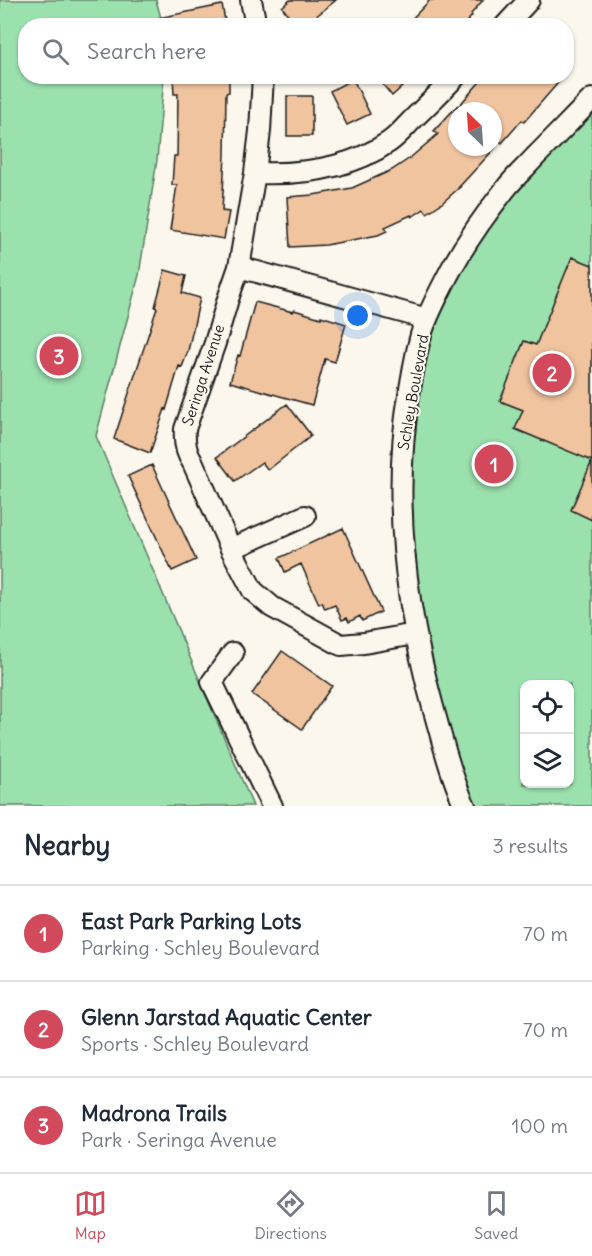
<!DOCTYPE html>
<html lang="en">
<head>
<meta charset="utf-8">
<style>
	:root { --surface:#fff; --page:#f6f6f7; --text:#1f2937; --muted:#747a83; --line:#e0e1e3; --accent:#d1495b }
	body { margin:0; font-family:Delius,sans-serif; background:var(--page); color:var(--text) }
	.controls { position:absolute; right:18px; bottom:18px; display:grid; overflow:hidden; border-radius:12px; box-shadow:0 2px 4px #0004 }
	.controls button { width:54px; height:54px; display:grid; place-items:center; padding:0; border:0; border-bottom:2px solid var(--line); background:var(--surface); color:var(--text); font:30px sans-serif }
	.compass { position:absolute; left:448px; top:102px; width:54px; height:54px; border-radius:50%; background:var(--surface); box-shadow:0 2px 4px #0004; rotate:335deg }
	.you { position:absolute; left:358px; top:316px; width:21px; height:21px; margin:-15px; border:4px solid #fff; border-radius:50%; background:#1a73e8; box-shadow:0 0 0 9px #1a73e833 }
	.badge { display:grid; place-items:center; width:39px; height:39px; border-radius:50%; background:var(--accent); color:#fff; font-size:20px; font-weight:700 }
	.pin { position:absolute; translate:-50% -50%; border:3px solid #fff; box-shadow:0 2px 6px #0006 }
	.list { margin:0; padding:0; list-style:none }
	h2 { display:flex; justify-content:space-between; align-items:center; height:78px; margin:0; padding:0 24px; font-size:26px }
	h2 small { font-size:20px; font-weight:400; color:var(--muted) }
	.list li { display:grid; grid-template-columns:39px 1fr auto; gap:18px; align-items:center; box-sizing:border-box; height:96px; padding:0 24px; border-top:2px solid var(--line) }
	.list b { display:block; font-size:22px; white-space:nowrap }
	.list p { margin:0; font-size:20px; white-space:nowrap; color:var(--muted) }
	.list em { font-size:20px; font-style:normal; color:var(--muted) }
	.icon { flex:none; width:33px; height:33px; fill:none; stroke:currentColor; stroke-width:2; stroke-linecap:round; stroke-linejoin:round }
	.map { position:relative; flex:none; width:592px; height:806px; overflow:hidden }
	.search { position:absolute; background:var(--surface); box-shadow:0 2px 4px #0004; left:18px; right:18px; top:18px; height:66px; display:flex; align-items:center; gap:15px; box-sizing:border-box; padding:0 21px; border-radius:24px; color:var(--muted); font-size:22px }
	.sheet { height:366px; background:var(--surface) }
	nav { display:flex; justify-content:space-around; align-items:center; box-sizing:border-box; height:84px; border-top:2px solid var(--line); background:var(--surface); font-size:16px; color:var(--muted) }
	nav a { display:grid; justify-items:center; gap:3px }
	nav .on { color:var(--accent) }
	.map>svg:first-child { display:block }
	.green { fill:#9be1ae; stroke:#5c7e65; stroke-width:1.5; fill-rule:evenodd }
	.building { fill:#f1c4a0; stroke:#1c1c1c; stroke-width:1.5 }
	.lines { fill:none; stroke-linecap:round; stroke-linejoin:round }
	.minor-casing { stroke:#1c1c1c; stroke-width:24 }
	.minor { stroke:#fbf7ec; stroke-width:20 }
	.labels { text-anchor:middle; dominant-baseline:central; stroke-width:4.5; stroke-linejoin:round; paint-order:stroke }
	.street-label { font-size:15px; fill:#1c1c1c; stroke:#fbf7ec }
</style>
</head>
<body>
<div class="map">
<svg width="592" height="806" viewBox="0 0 592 806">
	<rect width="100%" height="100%" fill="#fbf7ec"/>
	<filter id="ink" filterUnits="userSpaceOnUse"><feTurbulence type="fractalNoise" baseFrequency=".0167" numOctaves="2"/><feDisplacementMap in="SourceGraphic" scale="12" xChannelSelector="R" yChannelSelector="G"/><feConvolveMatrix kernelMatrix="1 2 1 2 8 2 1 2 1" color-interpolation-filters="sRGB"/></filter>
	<g filter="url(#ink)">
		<path class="green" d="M 0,0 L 156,0 L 163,25 L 26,26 L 26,76 L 164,77 L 157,160 L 139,275 L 96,436 L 253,806 L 0,806 Z
			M 592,99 L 592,806 L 465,806 L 405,560 L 414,370 L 463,249 ZM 524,684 L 570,684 L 570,784 L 524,784 Z"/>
		<path class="building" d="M 290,0 L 336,0 L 304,26 L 297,26 L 282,7 Z
			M 430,0 L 483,0 L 471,14 L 472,16 L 463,26 L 405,26 Z
			M 222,5 L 226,26 L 158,26 L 158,18 Z
			M 173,76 L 229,76 L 229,92 L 226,93 L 225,155 L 222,211 L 229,212 L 224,239 L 170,230 L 177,185 L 172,185 L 174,156 L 177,156 L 178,94 L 174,94 Z
			M 376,76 L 414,76 L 392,96 Z
			M 485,76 L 564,76 L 524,122 L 522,120 L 502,143 L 493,135 L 493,111 L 457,111 L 457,147 L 496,147 L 459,187 L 460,187 L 442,203 L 427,213 L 424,209 L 412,217 L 411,215 L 385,227 L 387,231 L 378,235 L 326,245 L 290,247 L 287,197 L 313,195 L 352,188 L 392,170 L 410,158 L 438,134 L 434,131 L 457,106 L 457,108 Z
			M 353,79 L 370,114 L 347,125 L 330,91 Z
			M 287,96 L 312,96 L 312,136 L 287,136 Z
			M 572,257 L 592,265 L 592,461 L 515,429 L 523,410 L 500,401 L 524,341 L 536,345 Z
			M 165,270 L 186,276 L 182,293 L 200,298 L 188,351 L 182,367 L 179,366 L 166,410 L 165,409 L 150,453 L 114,439 L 157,308 L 155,307 Z
			M 255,302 L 293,312 L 294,310 L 321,318 L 321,316 L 346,324 L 335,362 L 325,359 L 312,405 L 230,382 L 238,355 L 240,356 Z
			M 287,404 L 310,434 L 309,435 L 311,436 L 268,470 L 262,462 L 235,481 L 217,457 Z
			M 592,461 L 592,520 L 571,510 Z
			M 152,465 L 196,560 L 172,571 L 128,476 Z
			M 343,528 L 381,612 L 362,621 L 360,616 L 349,622 L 347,618 L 342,620 L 335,605 L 325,609 L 322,602 L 319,604 L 301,564 L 285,572 L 279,558 Z
			M 282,651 L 332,686 L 302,729 L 252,694 Z"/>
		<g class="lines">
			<defs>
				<path id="minor" d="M 251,0 L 256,26
					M 505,26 L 529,0
					M 263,76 L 260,131 L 255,173 L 239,267 L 228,299 L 215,343 L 185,429 C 184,441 186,453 193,463 L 231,549 L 253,591 L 272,607 L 341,645 L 364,643 L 415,634
					M 255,173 C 301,175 351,168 389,142 C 398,136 405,127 413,119 C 427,105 442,91 456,76
					M 239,267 L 427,319
					M 231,549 L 305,516
					M 233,653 L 212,682 L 272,806
					M 465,806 C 451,776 443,743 434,711 C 405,606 391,497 410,389 C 413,371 416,353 421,335 C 426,318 435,301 443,285 C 460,250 483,217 507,187 C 516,176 526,167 535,157 C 554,138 573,118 592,99"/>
			</defs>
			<use href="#minor" class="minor-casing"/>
			<use href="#minor" class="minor"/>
		</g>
	</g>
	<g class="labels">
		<g class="street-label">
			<text transform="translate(203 375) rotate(-72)">Seringa Avenue</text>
			<text transform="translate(413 392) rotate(-80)">Schley Boulevard</text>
		</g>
	</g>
</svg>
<div class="controls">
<button><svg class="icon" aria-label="locate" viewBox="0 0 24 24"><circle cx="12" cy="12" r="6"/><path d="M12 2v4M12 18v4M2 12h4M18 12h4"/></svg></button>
<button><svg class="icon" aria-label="layers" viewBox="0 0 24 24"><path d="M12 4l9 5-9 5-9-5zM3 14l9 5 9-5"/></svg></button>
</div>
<svg class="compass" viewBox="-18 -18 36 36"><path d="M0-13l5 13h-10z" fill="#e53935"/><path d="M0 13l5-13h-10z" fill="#747a83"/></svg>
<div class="you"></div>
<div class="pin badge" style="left:494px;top:464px">1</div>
<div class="pin badge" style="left:552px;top:373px">2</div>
<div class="pin badge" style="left:59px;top:356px">3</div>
<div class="search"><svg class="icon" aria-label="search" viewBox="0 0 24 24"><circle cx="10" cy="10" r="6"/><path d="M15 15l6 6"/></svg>Search here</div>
</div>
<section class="sheet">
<h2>Nearby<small>3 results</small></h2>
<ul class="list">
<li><span class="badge">1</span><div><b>East Park Parking Lots</b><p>Parking · Schley Boulevard</p></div><em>70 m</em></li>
<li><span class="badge">2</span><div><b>Glenn Jarstad Aquatic Center</b><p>Sports · Schley Boulevard</p></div><em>70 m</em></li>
<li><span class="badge">3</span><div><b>Madrona Trails</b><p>Park · Seringa Avenue</p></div><em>100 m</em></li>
</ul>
</section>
<nav>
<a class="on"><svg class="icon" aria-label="map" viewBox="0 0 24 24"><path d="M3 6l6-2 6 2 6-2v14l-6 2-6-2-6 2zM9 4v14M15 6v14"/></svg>Map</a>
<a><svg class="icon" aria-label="directions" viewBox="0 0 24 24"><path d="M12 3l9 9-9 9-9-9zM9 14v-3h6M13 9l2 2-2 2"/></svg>Directions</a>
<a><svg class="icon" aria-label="saved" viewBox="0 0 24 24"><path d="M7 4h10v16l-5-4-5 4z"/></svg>Saved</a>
</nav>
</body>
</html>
